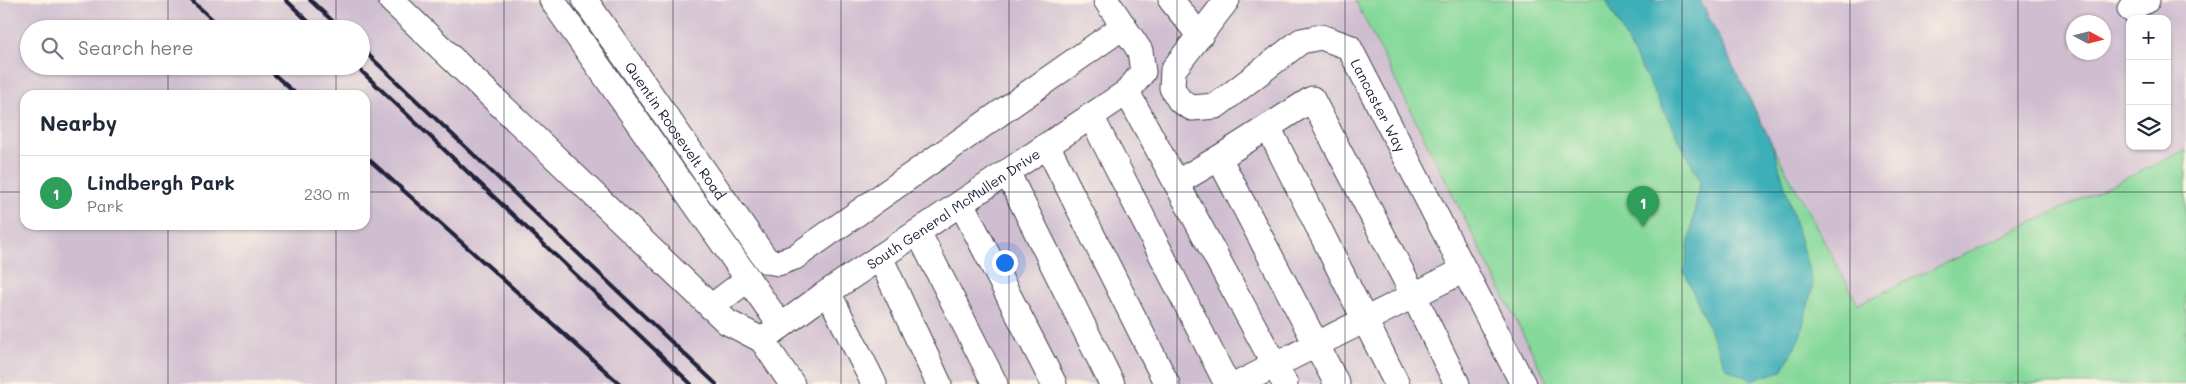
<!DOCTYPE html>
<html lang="en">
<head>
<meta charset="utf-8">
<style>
	:root { --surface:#fff; --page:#f2f2f3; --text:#1f2937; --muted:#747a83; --line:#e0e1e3; --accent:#ea580c }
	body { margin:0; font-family:Mali,sans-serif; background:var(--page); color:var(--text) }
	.controls { position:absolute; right:15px; top:15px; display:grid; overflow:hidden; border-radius:10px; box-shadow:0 1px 4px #0004 }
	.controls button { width:45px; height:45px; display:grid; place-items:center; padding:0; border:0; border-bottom:1px solid var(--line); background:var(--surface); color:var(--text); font:25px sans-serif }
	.compass { position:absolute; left:2066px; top:15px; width:45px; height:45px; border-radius:50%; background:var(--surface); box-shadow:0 1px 4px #0004; rotate:97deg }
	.you { position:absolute; left:1004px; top:262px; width:18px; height:18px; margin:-12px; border:4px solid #fff; border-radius:50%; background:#1a73e8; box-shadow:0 0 0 8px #1a73e833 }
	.badge { display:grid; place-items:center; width:32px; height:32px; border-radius:50%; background:var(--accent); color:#fff; font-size:16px; font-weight:700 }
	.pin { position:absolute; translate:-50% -41px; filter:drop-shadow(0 1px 2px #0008) }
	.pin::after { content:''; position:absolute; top:26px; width:18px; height:15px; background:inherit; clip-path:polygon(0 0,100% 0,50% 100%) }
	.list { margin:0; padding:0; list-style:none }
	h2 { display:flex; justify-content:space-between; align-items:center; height:65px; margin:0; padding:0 20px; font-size:21px }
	h2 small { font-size:16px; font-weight:400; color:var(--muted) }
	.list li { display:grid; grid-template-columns:32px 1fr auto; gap:15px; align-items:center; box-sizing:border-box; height:75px; padding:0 20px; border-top:1px solid var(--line) }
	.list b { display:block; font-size:19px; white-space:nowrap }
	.list p { margin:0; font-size:16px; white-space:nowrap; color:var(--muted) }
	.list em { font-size:16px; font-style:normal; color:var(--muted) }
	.icon { flex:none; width:28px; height:28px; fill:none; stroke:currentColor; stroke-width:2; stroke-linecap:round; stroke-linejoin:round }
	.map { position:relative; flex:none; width:2186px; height:384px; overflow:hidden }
	.search { position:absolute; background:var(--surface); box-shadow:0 1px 4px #0004; left:20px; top:20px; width:350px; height:55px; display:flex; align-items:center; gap:12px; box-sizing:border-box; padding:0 18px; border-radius:28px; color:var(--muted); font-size:19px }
	.panel { position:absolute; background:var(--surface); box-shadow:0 1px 4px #0004; left:20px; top:90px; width:350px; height:140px; border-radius:15px }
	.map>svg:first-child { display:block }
	.industrial { fill:#cfbdd0; fill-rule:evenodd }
	.green { fill:#84d89a; stroke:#537d6a }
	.water { fill:#3eafb8; stroke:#30687a }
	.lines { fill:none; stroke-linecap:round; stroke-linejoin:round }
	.minor-casing { stroke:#403f4f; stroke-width:27 }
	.minor { stroke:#fff; stroke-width:25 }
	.rail { stroke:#22223b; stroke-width:4 }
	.grid { fill:none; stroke:#22223b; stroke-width:1; stroke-opacity:0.55 }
	.labels { text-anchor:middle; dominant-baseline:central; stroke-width:4; stroke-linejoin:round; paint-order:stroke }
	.street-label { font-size:14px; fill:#22223b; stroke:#fcf5e5 }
</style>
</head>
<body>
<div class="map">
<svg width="2186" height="384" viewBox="0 0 2186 384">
	<rect width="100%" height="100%" fill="#fcf5e5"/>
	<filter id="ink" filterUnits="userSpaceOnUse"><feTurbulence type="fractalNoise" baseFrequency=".02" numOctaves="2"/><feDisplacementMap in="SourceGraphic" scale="10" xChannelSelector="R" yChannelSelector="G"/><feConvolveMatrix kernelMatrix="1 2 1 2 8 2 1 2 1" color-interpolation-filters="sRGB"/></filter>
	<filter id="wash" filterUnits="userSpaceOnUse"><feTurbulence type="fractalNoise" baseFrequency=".0096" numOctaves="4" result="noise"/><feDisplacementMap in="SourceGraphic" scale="20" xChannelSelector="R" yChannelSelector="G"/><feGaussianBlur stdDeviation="1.12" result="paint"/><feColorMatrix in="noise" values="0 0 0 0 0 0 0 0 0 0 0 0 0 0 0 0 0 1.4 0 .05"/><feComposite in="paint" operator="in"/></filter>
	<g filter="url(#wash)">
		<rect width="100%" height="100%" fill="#ede3c2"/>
		<path class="industrial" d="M 0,0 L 2186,0 L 2186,384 L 0,384 ZM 2130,19 L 2167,19 L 2167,146 L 2130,146 ZM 2074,22 L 2104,22 L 2104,52 L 2074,52 ZM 29,29 L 361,29 L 361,66 L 29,66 ZM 25,95 L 365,95 L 365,225 L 25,225 Z"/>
		<path class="green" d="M 1355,0 L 1700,0 L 1774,148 L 1858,304 L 2186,150 L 2186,384 L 1548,384 Z"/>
		<path class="water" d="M 1606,0 L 1700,0 L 1774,148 L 1813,285 L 1800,337 L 1782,371 L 1751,380 L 1726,368 L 1684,271 L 1700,180 Z"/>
	</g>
	<g filter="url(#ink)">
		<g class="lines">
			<defs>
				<g id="minor">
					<path d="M 391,0 L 727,322 L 762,340 L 792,384"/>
					<path d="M 552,0 L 781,326"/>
					<path id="s1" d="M 585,0 L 767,261 L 778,263 L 795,257 L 1124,26"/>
					<path d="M 1171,0 L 1200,36"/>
					<path id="s2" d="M 1227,0 L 1173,70 L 1172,88 L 1180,101 L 1192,108 L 1216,106 L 1301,41 L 1321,37 L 1349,47 L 1523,384"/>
					<path d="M 2130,9 L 2147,0"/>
					<path d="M 1127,92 L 1285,384"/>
					<path d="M 1091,116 L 1227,384"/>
					<path d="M 1268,127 L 1397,384"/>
					<path d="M 1047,145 L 1167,384"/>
					<path d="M 1219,158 L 1337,384"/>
					<path d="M 1007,172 L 1112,384"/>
					<path d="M 1176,183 L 1219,158 L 1312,99 L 1414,296 L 1457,384"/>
					<path d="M 961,203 L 1054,384"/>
					<path d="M 918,232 L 995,384"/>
					<path d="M 880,257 L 939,384"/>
					<path d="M 828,292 L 874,384"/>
					<path d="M 711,307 L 748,279"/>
					<path id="s3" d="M 762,340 L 822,296 L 1127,92 L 1143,72 L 1140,51 L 1106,0"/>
					<path d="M 1238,384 L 1464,270"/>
				</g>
			</defs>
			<use href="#minor" class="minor-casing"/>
			<use href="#minor" class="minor"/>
			<path class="rail" d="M 191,0 L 223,29
				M 286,0 L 316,29
				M 310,0 L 341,29
				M 361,48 L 716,384
				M 265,66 L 297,95
				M 356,66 L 691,384
				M 365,156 L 620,384"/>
		</g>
	</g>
	<path class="grid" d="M 168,0 L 168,29M 336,0 L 336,29M 504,0 L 504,384M 673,0 L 673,384M 841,0 L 841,384M 1009,0 L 1009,384M 1177,0 L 1177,384M 1345,0 L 1345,384M 1513,0 L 1513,384M 1682,0 L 1682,384M 1850,0 L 1850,384M 2018,0 L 2018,384M 168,66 L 168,95M 336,66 L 336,95M 0,192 L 25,192M 365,192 L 2186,192M 168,225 L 168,384M 336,225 L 336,384"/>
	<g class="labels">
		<g class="street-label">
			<text stroke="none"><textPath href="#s2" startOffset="382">Lancaster Way</textPath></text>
			<text stroke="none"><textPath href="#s1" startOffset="159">Quentin Roosevelt Road</textPath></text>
			<text stroke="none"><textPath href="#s3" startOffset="232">South General McMullen Drive</textPath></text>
		</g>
	</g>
</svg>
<div class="controls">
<button>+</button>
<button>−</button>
<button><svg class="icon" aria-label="layers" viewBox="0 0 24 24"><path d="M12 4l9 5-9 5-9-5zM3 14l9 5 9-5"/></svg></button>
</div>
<svg class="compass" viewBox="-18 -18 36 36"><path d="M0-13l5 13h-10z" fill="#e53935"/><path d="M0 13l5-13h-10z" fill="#747a83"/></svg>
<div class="you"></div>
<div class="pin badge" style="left:1643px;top:227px;background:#2e9e5b">1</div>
<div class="search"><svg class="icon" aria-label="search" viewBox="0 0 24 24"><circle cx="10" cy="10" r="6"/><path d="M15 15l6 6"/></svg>Search here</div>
<section class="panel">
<h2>Nearby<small></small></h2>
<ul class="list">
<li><span class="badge" style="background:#2e9e5b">1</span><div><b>Lindbergh Park</b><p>Park</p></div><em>230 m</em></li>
</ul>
</section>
</div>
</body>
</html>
